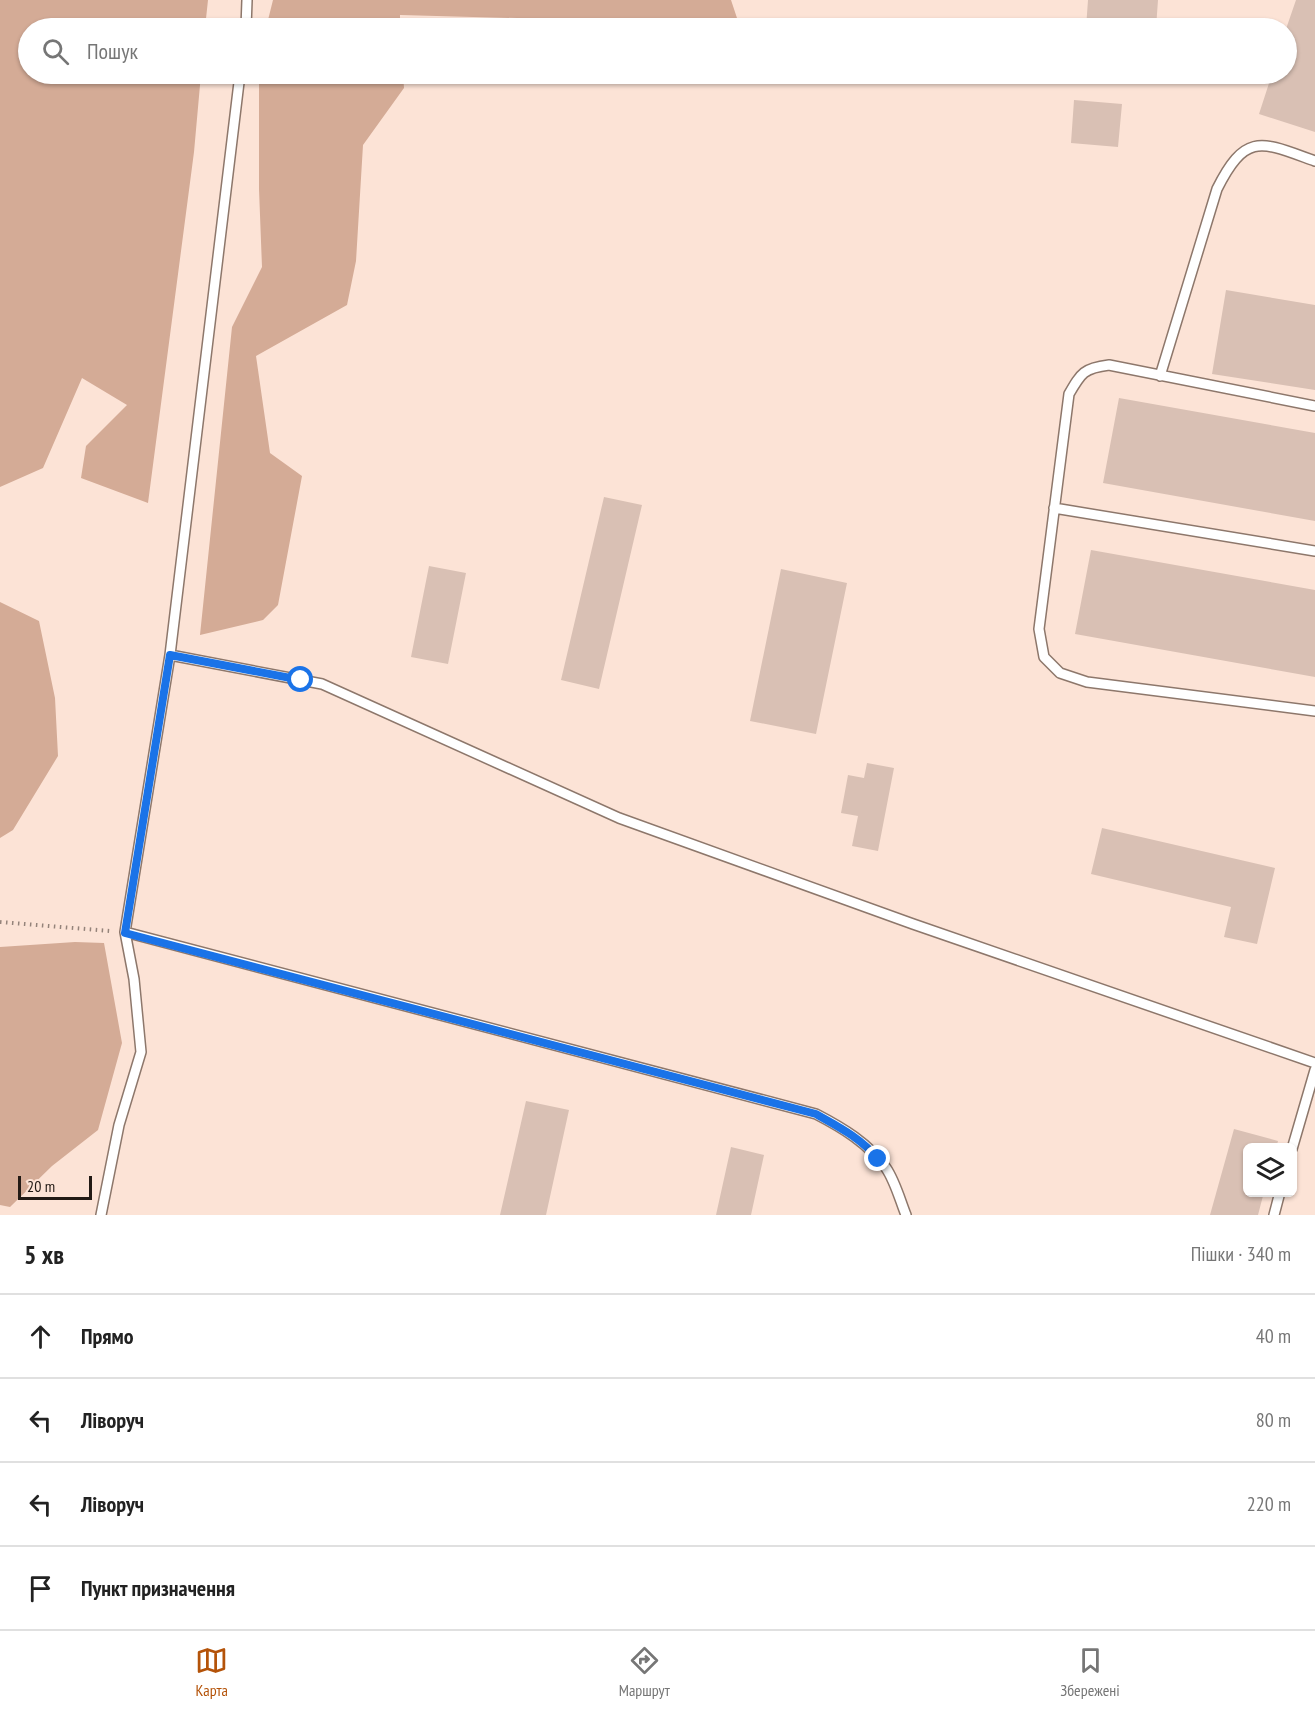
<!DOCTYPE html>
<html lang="uk">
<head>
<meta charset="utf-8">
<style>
	:root { --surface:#fff; --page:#f2f2f2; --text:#222; --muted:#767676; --line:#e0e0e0; --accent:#b45309 }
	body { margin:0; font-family:"PT Sans Narrow",sans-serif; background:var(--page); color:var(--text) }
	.controls { position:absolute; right:18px; bottom:18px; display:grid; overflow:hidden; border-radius:9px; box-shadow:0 2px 4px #0004 }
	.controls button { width:54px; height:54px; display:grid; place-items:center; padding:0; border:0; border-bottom:2px solid var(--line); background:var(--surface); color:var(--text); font:30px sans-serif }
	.scale { position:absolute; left:18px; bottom:15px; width:74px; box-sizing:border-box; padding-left:6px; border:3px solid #221a15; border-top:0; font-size:16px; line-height:21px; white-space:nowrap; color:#221a15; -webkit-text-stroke:4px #fce3d6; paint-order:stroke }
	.stop { position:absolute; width:18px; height:18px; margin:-14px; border:4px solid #1a73e8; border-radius:50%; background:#fff }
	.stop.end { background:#1a73e8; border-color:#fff; box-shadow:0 2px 6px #0008 }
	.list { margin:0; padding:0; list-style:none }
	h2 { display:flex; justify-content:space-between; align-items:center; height:78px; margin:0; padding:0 24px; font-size:26px }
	h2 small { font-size:20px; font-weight:400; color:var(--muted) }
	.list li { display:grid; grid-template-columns:39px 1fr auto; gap:18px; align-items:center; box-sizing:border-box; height:84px; padding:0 24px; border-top:2px solid var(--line) }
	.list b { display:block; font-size:22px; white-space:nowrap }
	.list em { font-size:20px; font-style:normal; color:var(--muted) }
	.icon { flex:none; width:33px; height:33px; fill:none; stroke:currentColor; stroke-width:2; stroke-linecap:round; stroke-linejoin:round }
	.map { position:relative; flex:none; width:1315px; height:1215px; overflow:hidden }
	.search { position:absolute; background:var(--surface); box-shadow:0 2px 4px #0004; left:18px; right:18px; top:18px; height:66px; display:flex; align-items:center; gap:15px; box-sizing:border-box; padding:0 21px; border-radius:33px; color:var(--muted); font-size:22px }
	.sheet { height:414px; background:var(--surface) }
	nav { display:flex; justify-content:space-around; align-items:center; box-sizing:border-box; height:84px; border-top:2px solid var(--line); background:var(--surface); font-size:16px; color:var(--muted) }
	nav a { display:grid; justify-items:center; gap:3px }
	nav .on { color:var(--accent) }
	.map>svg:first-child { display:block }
	.green { fill:#d4ab96 }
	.building { fill:#d9c0b4 }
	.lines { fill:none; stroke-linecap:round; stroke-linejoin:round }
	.lane-casing { stroke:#8d776b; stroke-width:12 }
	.path { stroke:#94837a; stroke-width:4; stroke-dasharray:1.5 4.5; stroke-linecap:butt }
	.lane { stroke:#fff; stroke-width:9 }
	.route { stroke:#1a73e8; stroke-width:8 }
</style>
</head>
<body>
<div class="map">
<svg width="1315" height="1215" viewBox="0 0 1315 1215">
	<rect width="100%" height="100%" fill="#fce3d6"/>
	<path class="green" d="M 0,0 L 208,0 L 205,28 L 28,28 L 28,74 L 201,74 L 194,152 L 148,503 L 81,478 L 86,446 L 127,405 L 82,378 L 43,468 L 0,487 Z
		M 273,0 L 731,0 L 739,24 L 400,15 L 400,28 L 266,28 Z
		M 259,74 L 403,74 L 404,88 L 363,145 L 356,261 L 347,305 L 256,356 L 270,453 L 302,476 L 278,605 L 263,620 L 200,635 L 232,327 L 262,267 L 259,189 Z
		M 0,602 L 39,621 L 55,698 L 58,756 L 13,830 L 0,838 Z
		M 75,942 L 104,943 L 122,1043 L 98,1130 L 52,1166 L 10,1207 L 0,1205 L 0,947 Z"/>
	<path class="building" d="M 1088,0 L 1158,0 L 1156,28 L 1086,28 Z
		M 1296,0 L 1315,0 L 1315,132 L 1259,114 L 1272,74 L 1286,74 L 1286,29 Z
		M 1074,100 L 1122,104 L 1118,147 L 1071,143 Z
		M 1226,290 L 1315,305 L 1315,390 L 1212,374 Z
		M 1119,398 L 1315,433 L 1315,521 L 1103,483 Z
		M 604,497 L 642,505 L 599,689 L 561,680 Z
		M 1091,550 L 1315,590 L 1315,677 L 1075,634 Z
		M 429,566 L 466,573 L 448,664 L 411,657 Z
		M 781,569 L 847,583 L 816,734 L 750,721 Z
		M 867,763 L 894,768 L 878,851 L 852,846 L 858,816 L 841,813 L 848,775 L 864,778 Z
		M 1102,828 L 1275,868 L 1257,944 L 1224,937 L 1231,907 L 1091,874 Z
		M 526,1101 L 569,1110 L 546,1215 L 500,1215 Z
		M 1234,1129 L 1278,1141 L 1276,1148 L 1248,1148 L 1248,1192 L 1264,1192 L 1258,1215 L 1210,1215 Z
		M 731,1147 L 764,1155 L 751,1215 L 716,1215 Z"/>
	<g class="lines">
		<defs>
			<path id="lane" d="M 246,28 L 247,0
				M 1160,376 L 1217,189 C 1246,131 1262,142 1315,161
				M 1315,406 L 1109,365 C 1084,368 1081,373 1069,394 L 1039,629 L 1044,657 L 1060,673 L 1087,682 L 1315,711
				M 1054,508 L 1315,551
				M 170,655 L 322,684 L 619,818 L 913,924 L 1315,1063
				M 125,932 L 816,1114 C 843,1128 868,1143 886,1168 C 895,1181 900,1200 906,1215
				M 1292,1149 L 1315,1070
				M 101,1215 L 119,1125 L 141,1052 L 134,979 L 125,932 L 170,655 L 240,74
				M 1274,1215 L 1280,1192"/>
		</defs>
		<use href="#lane" class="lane-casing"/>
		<path class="path" d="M 0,922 L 110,931"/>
		<use href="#lane" class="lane"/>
	</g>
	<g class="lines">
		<path class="route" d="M 301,680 L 170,655 L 125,933 L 816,1114 C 839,1127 861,1138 878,1159"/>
	</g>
</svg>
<div class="controls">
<button><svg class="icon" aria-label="layers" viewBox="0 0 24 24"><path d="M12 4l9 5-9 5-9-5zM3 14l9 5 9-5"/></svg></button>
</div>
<div class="scale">20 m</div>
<div class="stop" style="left:301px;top:680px"></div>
<div class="stop end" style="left:878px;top:1159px"></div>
<div class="search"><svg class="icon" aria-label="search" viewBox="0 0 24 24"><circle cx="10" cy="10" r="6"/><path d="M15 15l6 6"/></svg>Пошук</div>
</div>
<section class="sheet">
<h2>5 хв<small>Пішки · 340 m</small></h2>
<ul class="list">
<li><svg class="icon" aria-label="ahead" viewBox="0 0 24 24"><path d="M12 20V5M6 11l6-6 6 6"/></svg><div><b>Прямо</b></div><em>40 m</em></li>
<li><svg class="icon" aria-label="left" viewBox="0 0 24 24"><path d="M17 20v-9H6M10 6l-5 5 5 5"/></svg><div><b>Ліворуч</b></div><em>80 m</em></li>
<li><svg class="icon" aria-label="left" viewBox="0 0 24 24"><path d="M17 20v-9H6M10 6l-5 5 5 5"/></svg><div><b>Ліворуч</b></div><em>220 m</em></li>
<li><svg class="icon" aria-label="arrive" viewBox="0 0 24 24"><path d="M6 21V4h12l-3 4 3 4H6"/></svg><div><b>Пункт призначення</b></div></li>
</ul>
</section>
<nav>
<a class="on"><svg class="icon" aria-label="map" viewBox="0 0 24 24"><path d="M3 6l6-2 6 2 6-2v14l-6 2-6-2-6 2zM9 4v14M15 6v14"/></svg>Карта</a>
<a><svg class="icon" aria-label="directions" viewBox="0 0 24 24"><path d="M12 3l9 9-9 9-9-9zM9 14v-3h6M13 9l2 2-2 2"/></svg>Маршрут</a>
<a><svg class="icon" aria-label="saved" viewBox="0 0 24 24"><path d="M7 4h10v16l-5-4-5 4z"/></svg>Збережені</a>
</nav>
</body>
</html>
